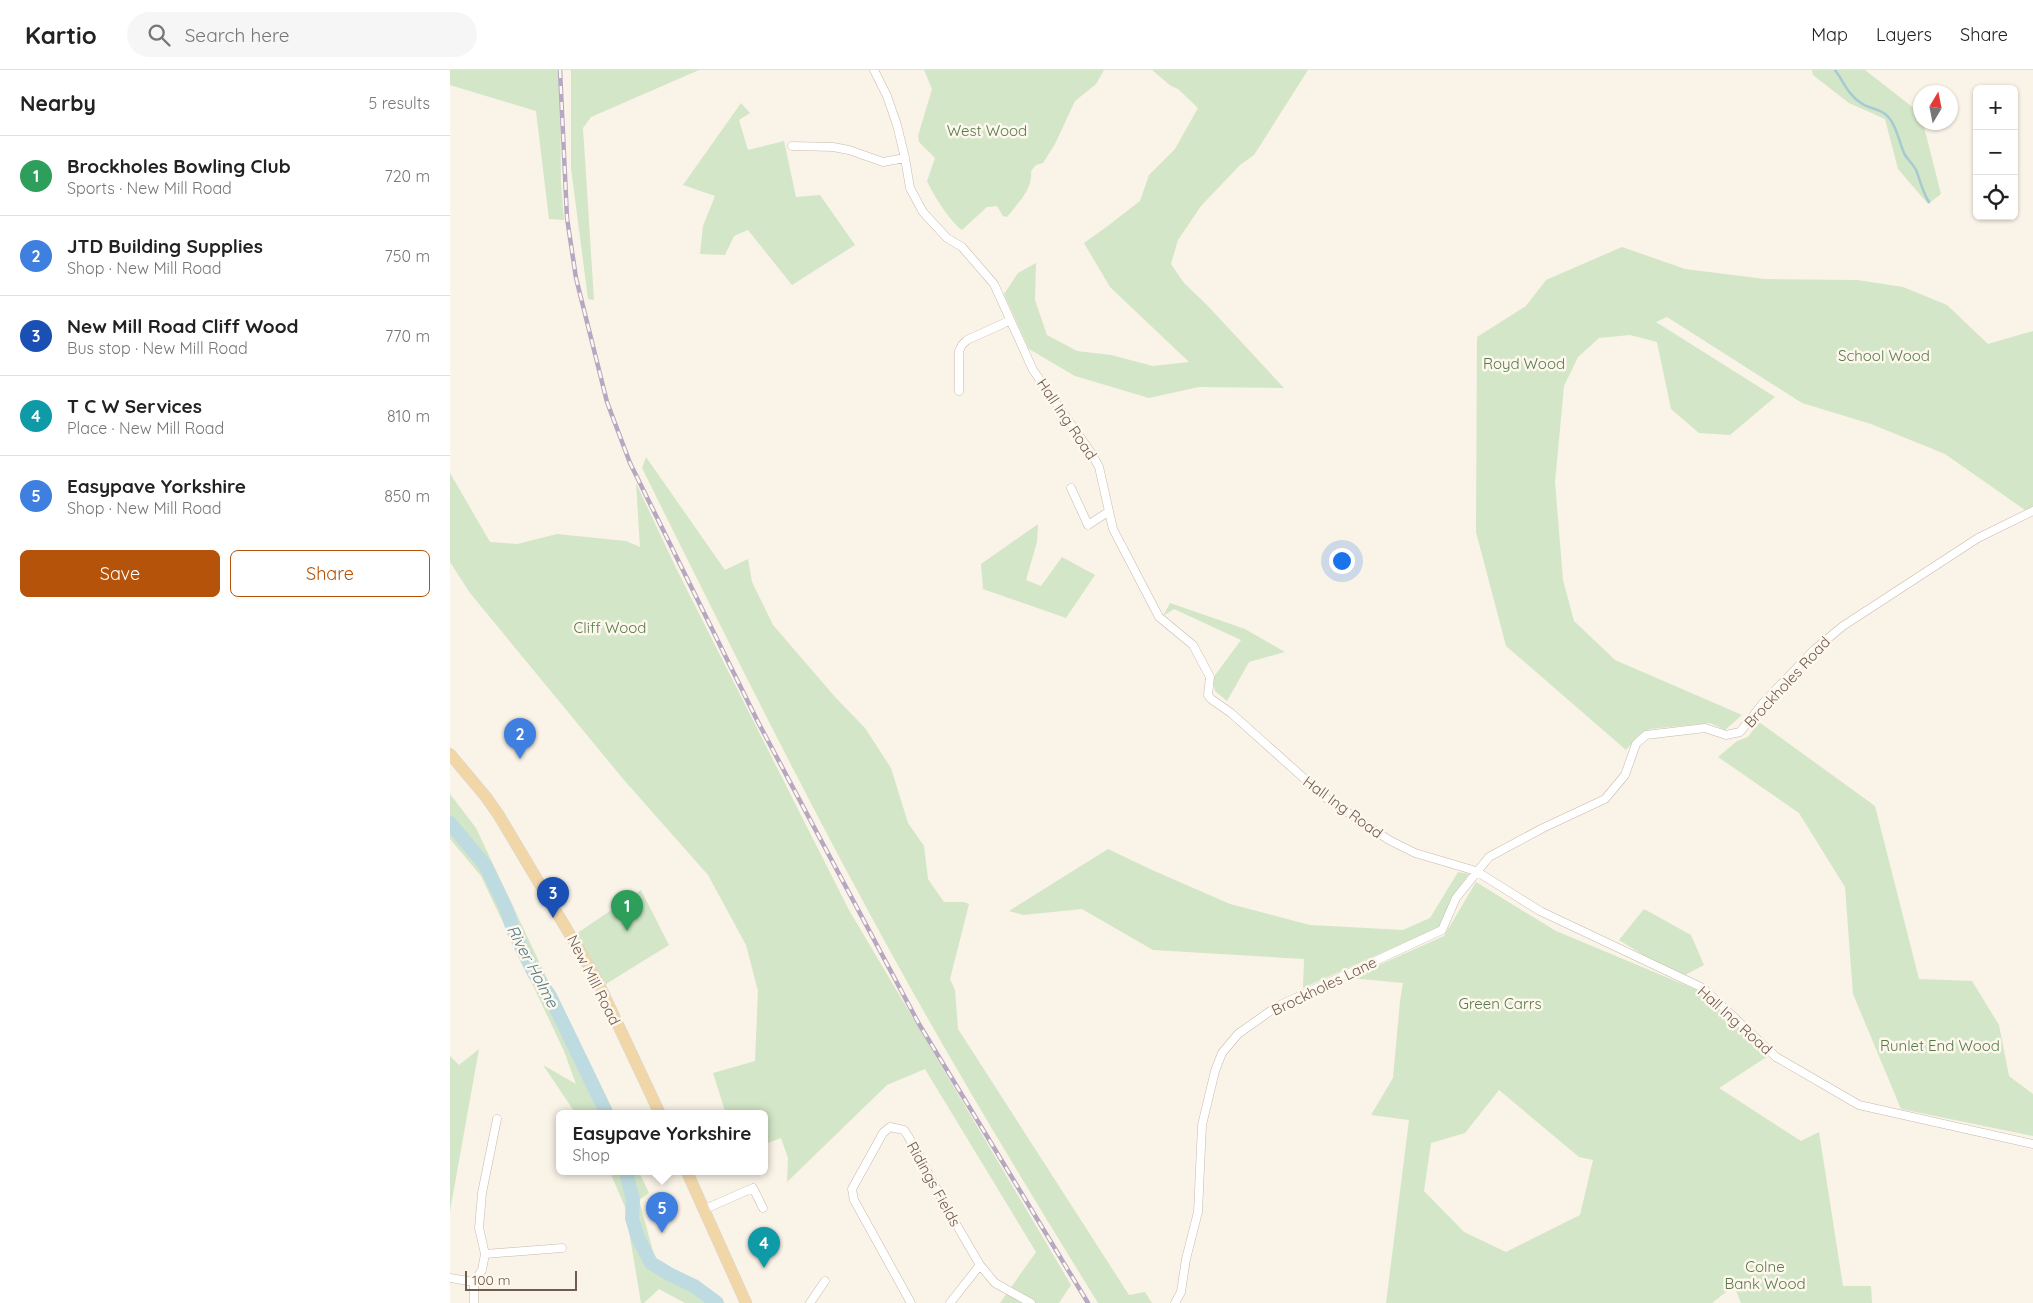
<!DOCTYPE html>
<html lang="en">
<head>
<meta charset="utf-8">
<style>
	:root { --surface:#fff; --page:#f6f6f6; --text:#222; --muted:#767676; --line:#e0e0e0; --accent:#b45309 }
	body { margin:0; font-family:Quicksand,sans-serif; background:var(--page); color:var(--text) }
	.controls { position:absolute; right:15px; top:15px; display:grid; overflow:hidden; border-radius:8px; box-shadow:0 1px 4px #0004 }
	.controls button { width:45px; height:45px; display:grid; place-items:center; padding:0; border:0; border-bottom:1px solid var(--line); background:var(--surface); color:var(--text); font:25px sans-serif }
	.compass { position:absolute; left:1463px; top:15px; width:45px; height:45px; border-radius:50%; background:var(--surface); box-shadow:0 1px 4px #0004; rotate:10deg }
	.scale { position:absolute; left:15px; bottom:12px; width:112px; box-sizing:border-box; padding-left:5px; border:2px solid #705b4f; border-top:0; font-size:14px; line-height:18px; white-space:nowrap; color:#705b4f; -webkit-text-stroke:4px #fdf7ed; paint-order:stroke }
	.you { position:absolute; left:891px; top:490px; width:18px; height:18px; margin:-12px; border:4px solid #fff; border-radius:50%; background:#1a73e8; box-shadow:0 0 0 8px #1a73e833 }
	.badge { display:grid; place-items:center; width:32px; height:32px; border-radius:50%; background:var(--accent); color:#fff; font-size:16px; font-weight:700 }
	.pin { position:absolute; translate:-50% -41px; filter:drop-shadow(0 1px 2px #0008) }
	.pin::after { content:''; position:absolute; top:26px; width:18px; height:15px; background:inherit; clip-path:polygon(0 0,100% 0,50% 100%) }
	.popup { position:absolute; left:106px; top:1040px; width:212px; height:65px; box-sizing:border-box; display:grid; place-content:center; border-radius:8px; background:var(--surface); filter:drop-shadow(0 1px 4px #0005); font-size:16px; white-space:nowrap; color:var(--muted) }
	.popup b { font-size:19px; color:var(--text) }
	.popup::after { content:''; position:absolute; left:50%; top:100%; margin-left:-10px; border:10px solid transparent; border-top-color:var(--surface) }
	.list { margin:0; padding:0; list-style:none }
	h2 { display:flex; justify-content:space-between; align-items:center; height:65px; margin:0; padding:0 20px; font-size:21px }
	h2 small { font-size:16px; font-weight:400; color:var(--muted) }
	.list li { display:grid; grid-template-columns:32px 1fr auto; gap:15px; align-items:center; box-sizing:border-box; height:80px; padding:0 20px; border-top:1px solid var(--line) }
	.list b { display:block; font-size:19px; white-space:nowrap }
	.list p { margin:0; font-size:16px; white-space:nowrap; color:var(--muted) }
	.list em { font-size:16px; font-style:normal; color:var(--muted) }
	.actions { display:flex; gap:10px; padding:15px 20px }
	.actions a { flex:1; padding:11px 0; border:1px solid var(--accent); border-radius:8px; text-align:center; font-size:18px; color:var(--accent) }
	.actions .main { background:var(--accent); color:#fff }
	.icon { flex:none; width:28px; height:28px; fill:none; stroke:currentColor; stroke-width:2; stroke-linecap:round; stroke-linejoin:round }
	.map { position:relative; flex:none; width:1583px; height:1233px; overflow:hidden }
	header { display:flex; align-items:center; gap:30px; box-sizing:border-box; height:70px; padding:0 25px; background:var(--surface); border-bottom:1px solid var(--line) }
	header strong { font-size:24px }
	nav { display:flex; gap:28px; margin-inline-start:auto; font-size:18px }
	.search { width:350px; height:45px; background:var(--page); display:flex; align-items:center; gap:12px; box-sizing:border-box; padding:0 18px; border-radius:28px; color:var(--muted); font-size:19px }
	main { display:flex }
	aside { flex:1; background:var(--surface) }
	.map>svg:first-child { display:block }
	.green { fill:#d3e6c7; fill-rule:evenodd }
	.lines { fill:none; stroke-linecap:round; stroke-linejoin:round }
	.stream { stroke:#a5cad2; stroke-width:2.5 }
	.river { stroke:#bedbe1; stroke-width:14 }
	.minor-casing { stroke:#c7b9ad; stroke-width:9 }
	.primary-casing { stroke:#d7d1ce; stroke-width:12 }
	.minor { stroke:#fff; stroke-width:8 }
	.primary { stroke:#f1d7a8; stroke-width:11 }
	.rail-casing { stroke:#b6a7c2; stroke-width:4.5 }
	.rail { stroke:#fdf7ed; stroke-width:2.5; stroke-dasharray:8; stroke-linecap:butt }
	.labels { text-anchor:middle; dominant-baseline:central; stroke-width:5; stroke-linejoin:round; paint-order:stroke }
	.park-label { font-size:15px; fill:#587a4b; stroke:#fdf7ed }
	.street-label { font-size:15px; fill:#705b4f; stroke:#fdf7ed }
	.water-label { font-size:16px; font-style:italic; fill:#4b7781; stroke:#fdf7ed }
</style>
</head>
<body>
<header>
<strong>Kartio</strong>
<div class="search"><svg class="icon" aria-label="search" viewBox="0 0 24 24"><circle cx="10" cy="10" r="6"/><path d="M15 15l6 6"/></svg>Search here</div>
<nav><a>Map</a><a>Layers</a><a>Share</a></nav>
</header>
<main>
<aside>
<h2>Nearby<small>5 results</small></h2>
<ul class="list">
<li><span class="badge" style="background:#2e9e5b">1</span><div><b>Brockholes Bowling Club</b><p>Sports · New Mill Road</p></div><em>720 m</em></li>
<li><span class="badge" style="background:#3f7fe0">2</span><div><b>JTD Building Supplies</b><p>Shop · New Mill Road</p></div><em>750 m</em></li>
<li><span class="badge" style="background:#1a4fb4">3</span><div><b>New Mill Road Cliff Wood</b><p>Bus stop · New Mill Road</p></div><em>770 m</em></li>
<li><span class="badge" style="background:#0f9aa8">4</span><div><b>T C W Services</b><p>Place · New Mill Road</p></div><em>810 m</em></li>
<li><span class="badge" style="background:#3f7fe0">5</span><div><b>Easypave Yorkshire</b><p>Shop · New Mill Road</p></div><em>850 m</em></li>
</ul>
<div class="actions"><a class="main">Save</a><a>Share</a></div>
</aside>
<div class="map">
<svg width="1583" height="1233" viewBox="0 0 1583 1233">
	<rect width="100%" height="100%" fill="#faf3e7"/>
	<path class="green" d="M 0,0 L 110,0 L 111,112 L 114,150 L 99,149 L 86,41 L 0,15 Z
		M 121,0 L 249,0 L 141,47 L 133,58 L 144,230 L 138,229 L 121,98 Z
		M 474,0 L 654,0 L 646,14 L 625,31 L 605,74 L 593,93 L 586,95 L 581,101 C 583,119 568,133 557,147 L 553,146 L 547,136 L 537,137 L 512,160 C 499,150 484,126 477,111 L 485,88 L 469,72 L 468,66 L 482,19 Z
		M 702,0 L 858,0 L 804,85 L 790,95 L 751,136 L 728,170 L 721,194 L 734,213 L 756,234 L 834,318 L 749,317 L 699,328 L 625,306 L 579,279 L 554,224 L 568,203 L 586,193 L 585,230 L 597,265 L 627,281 L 661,285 L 703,296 L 739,292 L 660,217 L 634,173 L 655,158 L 690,131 L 699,105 L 725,79 L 748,38 L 728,19 L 721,16 Z
		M 1362,0 L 1415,0 L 1470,43 L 1470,52 L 1473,53 L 1491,124 L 1478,134 L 1448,99 L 1435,49 L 1399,33 L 1363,5 Z
		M 291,33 L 300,43 L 289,50 L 298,80 L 334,71 L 346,127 L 370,125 L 405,175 L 342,215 L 298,160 L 284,166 L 275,185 L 250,184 L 253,156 L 265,126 L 233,115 Z
		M 1172,177 L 1235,199 L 1315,209 L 1407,210 L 1453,217 L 1497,235 L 1538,274 L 1583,261 L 1583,437 L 1575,440 L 1495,384 L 1421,354 L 1352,333 L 1217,247 L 1206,252 L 1325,327 L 1280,365 L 1249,363 L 1221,339 L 1207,272 L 1180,265 L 1149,268 L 1128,287 L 1114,316 L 1105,412 L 1113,510 L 1124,551 L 1165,590 L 1292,645 L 1275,660 L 1260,653 L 1200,659 L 1189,665 L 1176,680 L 1056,576 L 1026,462 L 1027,267 L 1076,236 L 1096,210 Z
		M 196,387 L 275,500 L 298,489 L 302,512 L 323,555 L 386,628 L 415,658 L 441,698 L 458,753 L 474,776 L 478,809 L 494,832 L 514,832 L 519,834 L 500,909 L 505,920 L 508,959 L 679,1225 L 695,1222 L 702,1233 L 648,1233 C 564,1097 482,961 407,820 C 332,681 262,539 192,398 Z
		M 0,403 L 40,472 L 67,474 L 107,464 L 176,471 L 190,477 L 186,413 L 226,498 L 399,840 L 621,1215 L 609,1233 L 550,1233 L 586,1182 L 475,999 L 437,1015 L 337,1112 L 338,1088 L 331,1068 L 315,1074 L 314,1044 L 271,1044 L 275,1041 L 263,1003 L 305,991 L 308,921 L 296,875 L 258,805 L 174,710 L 20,523 L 0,492 Z
		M 588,454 L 587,472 L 576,510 L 591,516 L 612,487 L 645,505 L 616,548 L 533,519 L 531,494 Z
		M 720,533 L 795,559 L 835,582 L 799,592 L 777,631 L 765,621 L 763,608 L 791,570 L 724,539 L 713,546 Z
		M 1309,652 L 1425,736 L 1469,909 L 1522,911 L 1549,955 L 1559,1006 L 1583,1024 L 1583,1066 L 1451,1039 L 1403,924 L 1395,817 L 1349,743 L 1268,687 L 1287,671 L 1298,667 Z
		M 0,724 L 26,758 L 161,1044 L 126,1044 L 93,995 L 126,1014 L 114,981 L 31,806 L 0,769 Z
		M 658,779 L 702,800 L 780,834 L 860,855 L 953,860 L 980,848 L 1008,802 L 1019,804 L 1005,823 L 989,857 L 853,918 L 854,889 L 703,880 L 632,839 L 573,845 L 559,841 Z
		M 1026,812 L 1106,861 L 1252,922 L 1318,986 L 1269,1018 L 1351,1071 L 1369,1062 L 1393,1216 L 1421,1216 L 1422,1233 L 1291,1233 L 1284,1216 L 1262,1233 L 936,1233 L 959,1050 L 921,1045 L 943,1008 L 950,931 L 953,913 L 900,908 L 994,866 ZM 1049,1020 L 1129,1087 L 1143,1090 L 1130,1145 L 1056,1182 L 1014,1162 L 974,1121 L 981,1073 L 1015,1063 Z
		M 191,820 L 219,875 L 156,914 L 126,864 Z
		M 1194,839 L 1241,865 L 1254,895 L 1235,905 L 1203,891 L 1169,870 Z
		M 29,979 L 0,1141 L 0,986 L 9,995 Z
		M 160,1102 L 189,1102 L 199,1123 L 189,1130 L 206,1192 L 264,1233 L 235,1233 L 209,1219 L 194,1233 L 191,1233 L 175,1137 Z"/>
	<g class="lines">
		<path class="stream" d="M 1385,0 C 1394,12 1398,25 1411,33 C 1421,40 1432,38 1440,49 C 1448,60 1449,73 1455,85 C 1458,90 1463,94 1466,100 C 1471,112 1472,121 1479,132"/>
		<path class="river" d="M 0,753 L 35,795 L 56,838 L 64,862 L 84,903 L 100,926 L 157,1044
			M 176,1102 L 183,1130 L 182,1148 L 188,1168 L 201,1193 L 219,1204 L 244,1216 L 267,1233"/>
		<defs>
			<path id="minor" d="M 424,0 L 437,26 L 447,55 L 455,88 L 460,118 L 473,142 L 497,168 L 512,177 L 544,214 L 583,300 L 642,384 L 649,397 L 663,459 L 709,547 L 743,575 L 760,607 L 758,625 L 761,629 L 781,643 L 876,728 L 939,770 L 965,783 L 1026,801 L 1090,841 L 1253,918 L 1326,987 L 1409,1035 L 1583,1074
				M 342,76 L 383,77 L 399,80 L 433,92 L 455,88
				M 509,321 L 509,281 L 512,275 L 517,270 L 559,251
				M 621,418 L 638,455 L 658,442
				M 255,1139 L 303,1118 L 313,1138
				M 35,1184 L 112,1178
				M 0,1208 L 24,1212
				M 24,1233 L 24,1212 L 32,1200 L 35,1184 L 29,1158 L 32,1123 L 47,1049
				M 360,1233 L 375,1211
				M 461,1233 L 404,1130 L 402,1119 L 433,1063 L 440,1057 L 454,1060 L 458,1066 L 499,1142 L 530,1195 L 545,1213 L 581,1233
				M 500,1233 L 530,1195
				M 725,1233 L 731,1222 L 736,1189 L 748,1142 L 752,1055 L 765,1001 L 772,983 L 788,964 L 826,937 L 992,860 L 1006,828 L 1039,787 L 1093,758 L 1155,729 L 1175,705 L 1186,674 L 1196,665 L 1255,658 L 1276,665 L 1290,662 L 1314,632 L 1364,580 L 1393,556 L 1528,468 L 1583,441"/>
			<path id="primary" d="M 0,684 L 36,727 L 48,744 L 147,910 L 210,1044
				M 237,1102 L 296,1233"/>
		</defs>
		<use href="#minor" class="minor-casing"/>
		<use href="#primary" class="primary-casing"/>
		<use href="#minor" class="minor"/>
		<use href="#primary" class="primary"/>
		<defs>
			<path id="rail" d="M 110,0 L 117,148 L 126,208 L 157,332 L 180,393 L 308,652 L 469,954 L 638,1233"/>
		</defs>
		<use href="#rail" class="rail-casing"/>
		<use href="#rail" class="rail"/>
	</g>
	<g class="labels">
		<g class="park-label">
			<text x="537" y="60">West Wood</text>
			<text x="1434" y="285">School Wood</text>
			<text x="1074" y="293">Royd Wood</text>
			<text x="160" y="557">Cliff Wood</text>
			<text x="1050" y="933">Green Carrs</text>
			<text x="1490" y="975">Runlet End Wood</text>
			<text x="1315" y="1196">Colne<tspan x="1315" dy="17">Bank Wood</tspan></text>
		</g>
		<g class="street-label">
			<text transform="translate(617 349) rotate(56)">Hall Ing Road</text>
			<text transform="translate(1337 612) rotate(-47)">Brockholes Road</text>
			<text transform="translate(893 737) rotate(36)">Hall Ing Road</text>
			<text transform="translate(144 910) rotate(63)">New Mill Road</text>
			<text transform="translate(874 916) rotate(-26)">Brockholes Lane</text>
			<text transform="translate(1285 950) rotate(42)">Hall Ing Road</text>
			<text transform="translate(484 1114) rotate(61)">Ridings Fields</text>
		</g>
		<g class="water-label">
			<text transform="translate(83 896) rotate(62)">River Holme</text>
		</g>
	</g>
</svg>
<div class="controls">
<button>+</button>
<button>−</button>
<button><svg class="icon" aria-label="locate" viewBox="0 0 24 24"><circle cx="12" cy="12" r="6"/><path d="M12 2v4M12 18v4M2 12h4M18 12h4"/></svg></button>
</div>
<svg class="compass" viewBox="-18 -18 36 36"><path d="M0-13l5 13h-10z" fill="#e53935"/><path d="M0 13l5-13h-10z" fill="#767676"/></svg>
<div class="scale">100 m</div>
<div class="you"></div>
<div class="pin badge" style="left:177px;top:861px;background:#2e9e5b">1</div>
<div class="pin badge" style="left:70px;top:689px;background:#3f7fe0">2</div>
<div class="pin badge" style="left:103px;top:848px;background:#1a4fb4">3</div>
<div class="pin badge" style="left:314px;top:1198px;background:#0f9aa8">4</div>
<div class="pin badge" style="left:212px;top:1163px;background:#3f7fe0">5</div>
<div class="popup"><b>Easypave Yorkshire</b>Shop</div>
</div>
</main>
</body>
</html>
